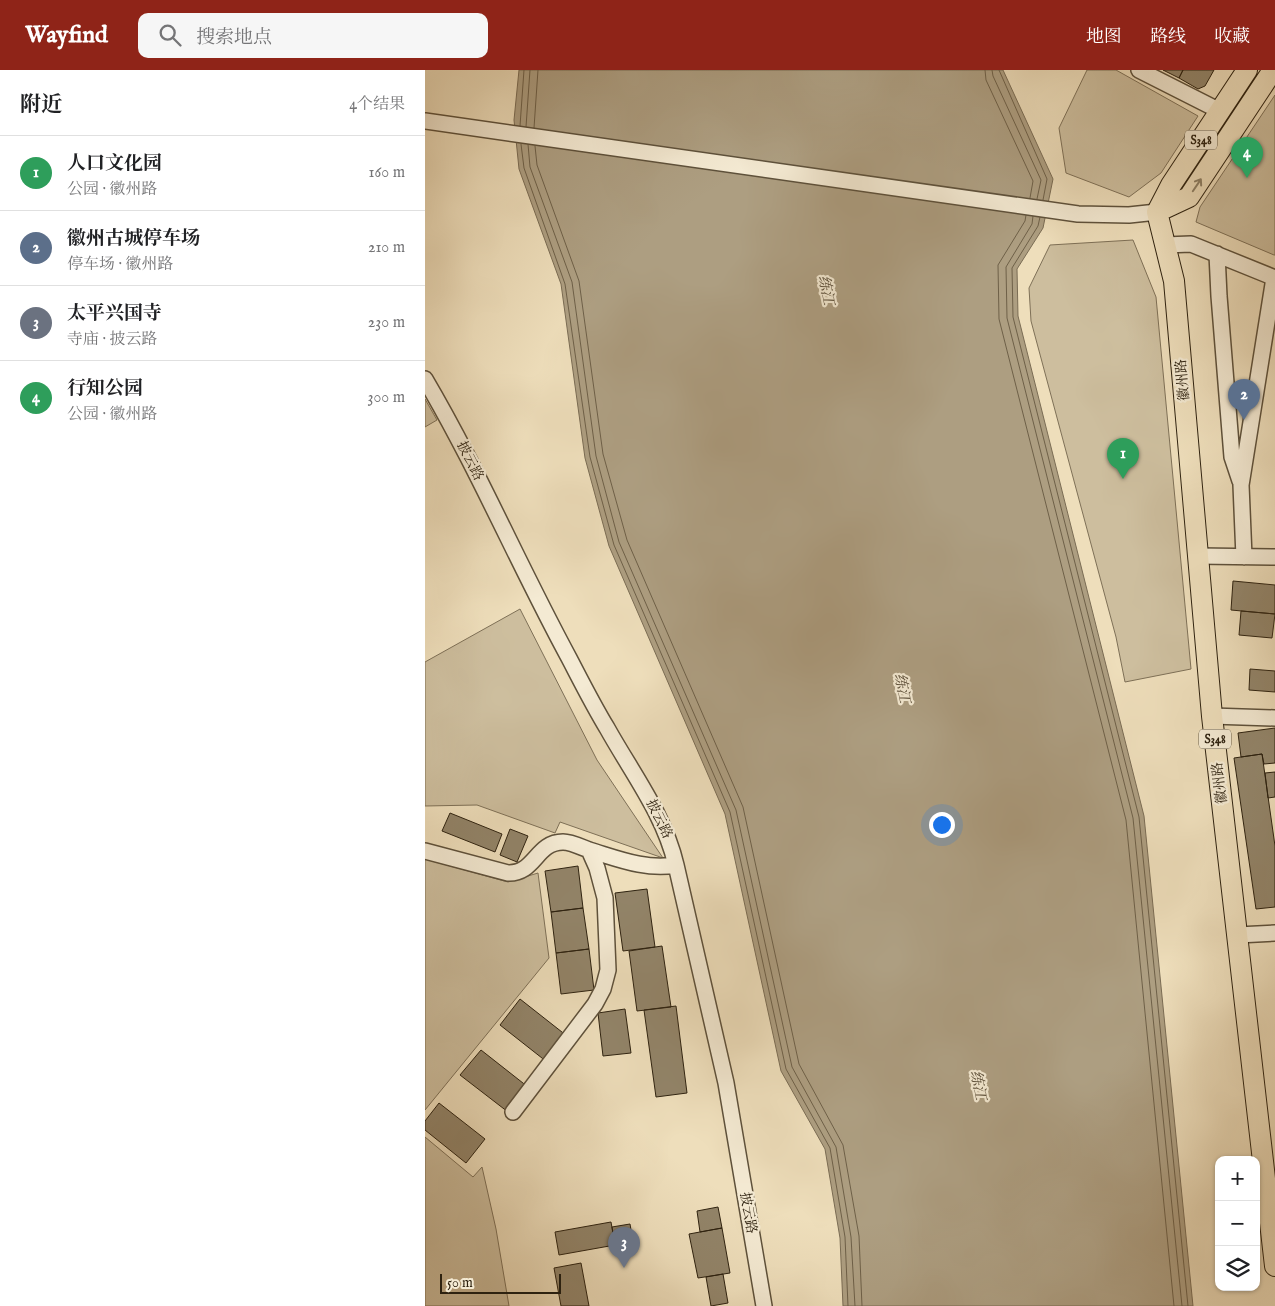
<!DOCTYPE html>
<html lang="zh">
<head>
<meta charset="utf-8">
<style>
	:root { --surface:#fff; --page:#f6f6f6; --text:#202124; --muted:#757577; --line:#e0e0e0; --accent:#8f2418 }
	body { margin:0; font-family:"IM FELL English","Noto Serif SC",serif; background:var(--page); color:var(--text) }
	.controls { position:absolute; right:15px; bottom:15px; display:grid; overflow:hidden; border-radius:10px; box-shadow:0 1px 4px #0004 }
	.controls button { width:45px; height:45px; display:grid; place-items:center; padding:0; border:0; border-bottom:1px solid var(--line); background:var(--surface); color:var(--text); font:25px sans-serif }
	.scale { position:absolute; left:15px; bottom:12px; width:121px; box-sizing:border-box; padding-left:5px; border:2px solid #2e2210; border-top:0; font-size:14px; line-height:18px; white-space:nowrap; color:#2e2210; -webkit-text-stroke:4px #f4ead3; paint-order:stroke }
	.you { position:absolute; left:516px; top:754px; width:18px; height:18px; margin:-12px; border:4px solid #fff; border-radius:50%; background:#1a73e8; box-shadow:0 0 0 8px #1a73e833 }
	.badge { display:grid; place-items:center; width:32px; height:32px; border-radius:50%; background:var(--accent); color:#fff; font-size:16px; font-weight:700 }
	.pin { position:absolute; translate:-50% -41px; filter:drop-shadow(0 1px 2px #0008) }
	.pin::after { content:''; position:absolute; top:26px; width:18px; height:15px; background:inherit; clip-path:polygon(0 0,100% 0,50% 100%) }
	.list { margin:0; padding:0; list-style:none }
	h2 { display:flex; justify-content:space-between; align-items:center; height:65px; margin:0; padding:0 20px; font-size:21px }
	h2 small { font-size:16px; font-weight:400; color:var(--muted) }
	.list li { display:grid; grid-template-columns:32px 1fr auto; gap:15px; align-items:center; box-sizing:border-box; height:75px; padding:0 20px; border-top:1px solid var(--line) }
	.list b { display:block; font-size:19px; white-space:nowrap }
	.list p { margin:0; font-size:16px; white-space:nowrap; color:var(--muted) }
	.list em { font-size:16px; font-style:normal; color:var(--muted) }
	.icon { flex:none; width:28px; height:28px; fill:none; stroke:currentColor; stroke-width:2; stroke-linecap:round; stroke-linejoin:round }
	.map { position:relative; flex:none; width:850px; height:1236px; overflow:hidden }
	header { display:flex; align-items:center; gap:30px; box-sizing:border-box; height:70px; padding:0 25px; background:var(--accent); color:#fff }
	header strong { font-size:24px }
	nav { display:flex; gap:28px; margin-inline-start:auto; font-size:18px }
	.search { width:350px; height:45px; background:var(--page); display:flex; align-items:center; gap:12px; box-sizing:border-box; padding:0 18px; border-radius:10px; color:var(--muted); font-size:19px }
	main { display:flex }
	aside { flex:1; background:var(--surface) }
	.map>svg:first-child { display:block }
	.green { fill:#cdbe9e; stroke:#7e7057 }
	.water { fill:#ad9e81; stroke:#7a6c54 }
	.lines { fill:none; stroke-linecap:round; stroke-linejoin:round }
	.shore { stroke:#6e6048; stroke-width:1 }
	.building { fill:#928469; stroke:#2e2210 }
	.minor-casing { stroke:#5e513b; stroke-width:18 }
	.major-casing { stroke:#2e2210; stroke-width:22 }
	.minor { stroke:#f4ead3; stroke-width:15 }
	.major { stroke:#eedebb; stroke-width:20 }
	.oneway { stroke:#8e8066 }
	.labels { text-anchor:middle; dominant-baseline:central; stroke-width:4.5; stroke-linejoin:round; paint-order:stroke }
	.shield { fill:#f4ead3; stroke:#695e4a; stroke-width:1 }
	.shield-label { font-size:12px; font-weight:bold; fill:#2e2210 }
	.street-label { font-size:14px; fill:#2e2210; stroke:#f4ead3 }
	.water-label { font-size:15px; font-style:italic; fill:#5a4d38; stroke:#f4ead3 }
</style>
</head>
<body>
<header>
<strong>Wayfind</strong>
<div class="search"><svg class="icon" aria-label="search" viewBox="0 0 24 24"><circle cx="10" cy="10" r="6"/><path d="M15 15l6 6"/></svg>搜索地点</div>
<nav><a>地图</a><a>路线</a><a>收藏</a></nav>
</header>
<main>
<aside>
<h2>附近<small>4个结果</small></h2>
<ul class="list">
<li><span class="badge" style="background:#2e9e5b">1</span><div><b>人口文化园</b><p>公园 · 徽州路</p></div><em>160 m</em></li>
<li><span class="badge" style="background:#5c6f8a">2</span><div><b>徽州古城停车场</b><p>停车场 · 徽州路</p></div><em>210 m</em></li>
<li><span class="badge" style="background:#6b7280">3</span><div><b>太平兴国寺</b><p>寺庙 · 披云路</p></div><em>230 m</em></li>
<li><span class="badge" style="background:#2e9e5b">4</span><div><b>行知公园</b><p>公园 · 徽州路</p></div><em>300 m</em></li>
</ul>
</aside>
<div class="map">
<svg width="850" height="1236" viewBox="0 0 850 1236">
	<rect width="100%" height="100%" fill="#eedebb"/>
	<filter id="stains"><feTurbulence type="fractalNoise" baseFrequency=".004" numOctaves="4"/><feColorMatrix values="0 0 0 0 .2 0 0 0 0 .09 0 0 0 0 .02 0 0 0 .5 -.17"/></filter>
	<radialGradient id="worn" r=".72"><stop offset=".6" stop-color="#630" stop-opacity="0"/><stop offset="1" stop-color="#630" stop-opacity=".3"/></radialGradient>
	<path class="green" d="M 662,0 L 691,0 L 773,46 L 736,103 L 704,127 L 641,103 L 634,58 Z
		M 850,25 L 850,185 L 849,185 L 771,152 L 775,137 Z
		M 708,170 L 731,227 L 766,599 L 700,612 L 691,567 L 606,251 L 604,218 L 625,175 Z
		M 0,329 L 12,350 L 0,357 Z
		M 95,539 L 172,690 L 238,788 L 135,752 L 130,763 L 52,735 L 0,736 L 0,592 Z
		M 0,789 L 83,812 L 113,803 L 124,888 L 0,1040 Z
		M 0,1067 L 48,1107 L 57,1097 L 71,1159 L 84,1236 L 0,1236 Z"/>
	<path class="water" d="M 94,0 L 578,0 L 628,109 L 618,158 L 592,199 L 593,246 L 719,746 L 768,1236 L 418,1236 L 415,1168 L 400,1079 L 356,1001 L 300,744 L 184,476 L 160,388 L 136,214 L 94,99 L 89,50 Z"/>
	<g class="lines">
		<path class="shore" d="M 560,0 L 561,10 L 608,111 L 605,128
			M 567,0 L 568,6 L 616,110 L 612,129
			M 574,0 L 622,109 L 618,130
			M 95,56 L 99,0
			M 101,57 L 105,0
			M 109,58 L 113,0
			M 96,74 L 99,98 L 140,214 L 165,387 L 189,475 L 305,742 L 361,999 L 405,1078 L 420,1167 L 423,1236
			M 103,74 L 105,97 L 147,212 L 171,386 L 194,472 L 311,740 L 367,997 L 411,1077 L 426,1167 L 430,1236
			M 110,76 L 112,95 L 154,211 L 178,384 L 202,470 L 318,737 L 374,994 L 418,1075 L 434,1166 L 437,1236
			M 601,145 L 600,151 L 573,195 L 574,249 L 701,750 L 749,1236
			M 608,146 L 607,154 L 581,197 L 582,248 L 708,748 L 757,1236
			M 615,147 L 613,156 L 587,198 L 588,247 L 714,747 L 763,1236"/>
	</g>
	<path class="building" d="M 738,0 L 758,0 L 754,8 Z
		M 758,0 L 789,0 L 780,16 L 773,19 L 754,8 Z
		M 808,511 L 850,515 L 850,544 L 806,540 Z
		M 816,541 L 850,544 L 847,568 L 814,565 Z
		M 825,599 L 850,601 L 850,622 L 824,620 Z
		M 850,658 L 850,693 L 839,694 L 837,684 L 816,687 L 813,663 Z
		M 837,684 L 850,776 L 850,837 L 831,839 L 809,688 Z
		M 850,702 L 850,727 L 843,728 L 840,703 Z
		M 25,743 L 77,764 L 70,782 L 17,761 Z
		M 85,759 L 103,766 L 92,792 L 75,785 Z
		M 153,796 L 158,838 L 126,842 L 120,801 Z
		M 222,819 L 230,877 L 198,881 L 190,823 Z
		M 158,838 L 164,879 L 131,883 L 126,842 Z
		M 237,876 L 246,937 L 212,941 L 204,881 Z
		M 164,879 L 169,920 L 136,924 L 131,883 Z
		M 95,929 L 142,966 L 122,992 L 75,955 Z
		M 251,936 L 262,1023 L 231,1027 L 219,940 Z
		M 200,939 L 206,983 L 178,986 L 173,943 Z
		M 56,980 L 103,1017 L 83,1042 L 35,1005 Z
		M 14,1033 L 60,1069 L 41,1093 L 0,1060 L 0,1051 Z
		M 293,1137 L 297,1158 L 275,1162 L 272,1141 Z
		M 186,1152 L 190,1175 L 134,1185 L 130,1162 Z
		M 205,1154 L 208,1172 L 190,1175 L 187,1157 Z
		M 297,1158 L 305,1203 L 273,1208 L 264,1164 Z
		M 156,1193 L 164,1236 L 136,1236 L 129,1198 Z
		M 298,1204 L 303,1233 L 286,1236 L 281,1207 Z"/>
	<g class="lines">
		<defs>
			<path id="minor" d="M 714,0 L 795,41
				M 0,51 L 653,144 L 704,145 L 732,142
				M 740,175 L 766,174 L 850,208
				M 792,184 L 794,226 L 807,387 L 815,411
				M 0,309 C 53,399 94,496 144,588 C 156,611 168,635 182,658 C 207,703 239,744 251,795 L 301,1013 L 339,1236
				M 773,486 L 850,487
				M 819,487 L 816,415 L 849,208
				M 787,646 L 850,648
				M 0,781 L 83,803 C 110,804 111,772 138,772 C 146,772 156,777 164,780 C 194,789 220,800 251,795
				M 813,865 L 850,863
				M 88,1042 L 170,934 L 178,919 L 183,900 L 180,828 L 172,798 L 164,780"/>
			<path id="major" d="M 822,0 L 746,115 L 732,142 L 749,211 L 787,646 L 850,1196
				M 732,142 L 764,127 L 848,0"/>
		</defs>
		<use href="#minor" class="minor-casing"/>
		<use href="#major" class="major-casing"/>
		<use href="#minor" class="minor"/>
		<use href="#major" class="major"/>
	</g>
	<defs><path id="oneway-shaft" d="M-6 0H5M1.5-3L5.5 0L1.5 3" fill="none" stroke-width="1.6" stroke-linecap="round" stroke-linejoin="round" transform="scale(1.25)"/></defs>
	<use class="oneway" href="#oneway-shaft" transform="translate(772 115) rotate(-56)"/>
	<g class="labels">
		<g class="shield">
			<rect x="760" y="60.5" width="32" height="19" rx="4"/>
			<rect x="774" y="659.5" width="32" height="19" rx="4"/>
		</g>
		<g class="shield-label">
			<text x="776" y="70">S348</text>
			<text x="790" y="669">S348</text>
		</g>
		<g class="street-label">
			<text transform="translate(758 310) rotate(-95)">徽州路</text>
			<text transform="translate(45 391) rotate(63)">披云路</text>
			<text transform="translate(795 713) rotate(-97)">徽州路</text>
			<text transform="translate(234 749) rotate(64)">披云路</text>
			<text transform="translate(323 1143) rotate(80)">披云路</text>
		</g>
		<g class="water-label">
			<text transform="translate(401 220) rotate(79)">练江</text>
			<text transform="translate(477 618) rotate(79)">练江</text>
			<text transform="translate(553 1015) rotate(79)">练江</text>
		</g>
	</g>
	<rect width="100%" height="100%" filter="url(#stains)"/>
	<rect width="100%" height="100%" fill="url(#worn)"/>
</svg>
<div class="controls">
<button>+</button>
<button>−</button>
<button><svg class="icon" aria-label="layers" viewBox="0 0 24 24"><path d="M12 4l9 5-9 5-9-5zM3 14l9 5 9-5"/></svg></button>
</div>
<div class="scale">50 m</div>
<div class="you"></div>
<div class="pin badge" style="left:698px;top:409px;background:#2e9e5b">1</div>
<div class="pin badge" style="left:819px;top:350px;background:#5c6f8a">2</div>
<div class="pin badge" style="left:199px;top:1198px;background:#6b7280">3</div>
<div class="pin badge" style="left:822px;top:108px;background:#2e9e5b">4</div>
</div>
</main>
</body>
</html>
